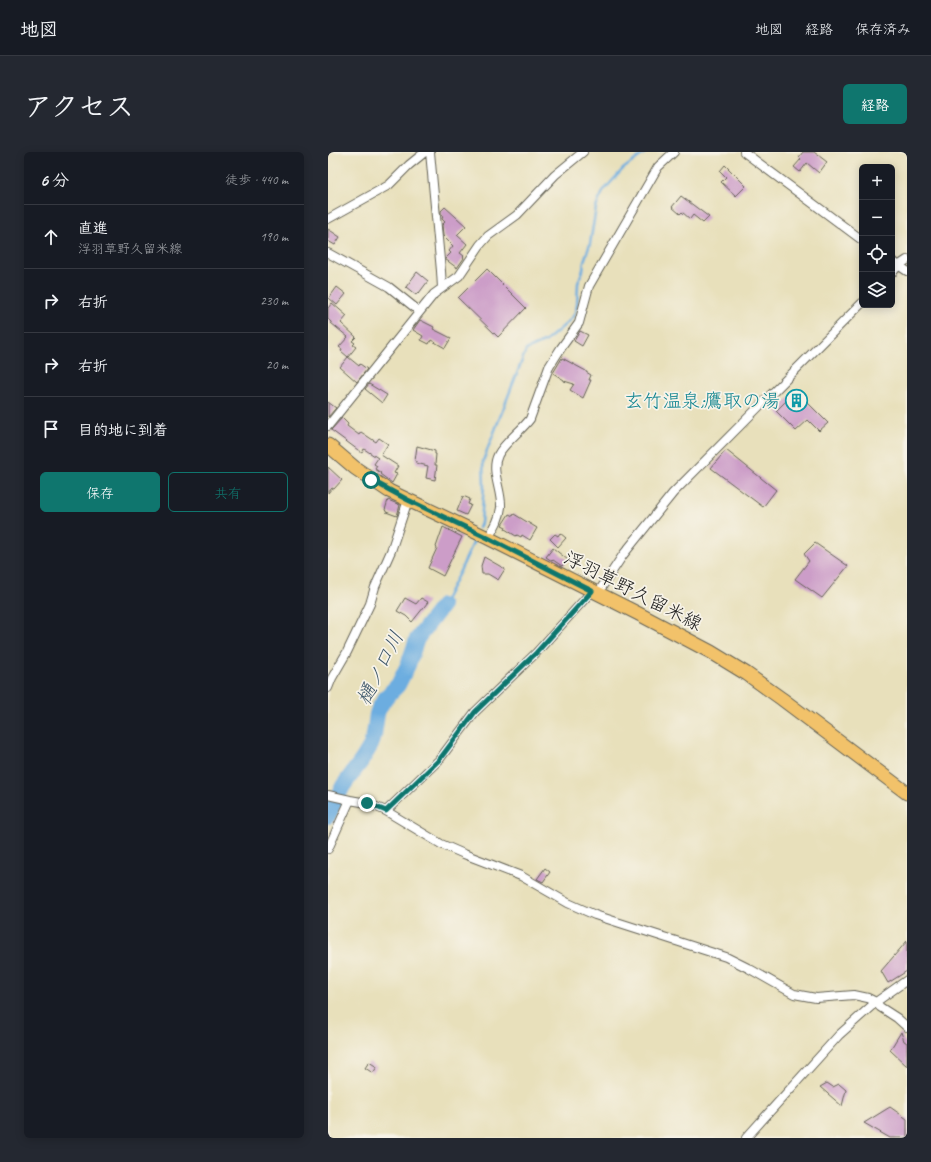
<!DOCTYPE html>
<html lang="ja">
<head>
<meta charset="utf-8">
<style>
	:root { --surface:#171b24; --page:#242831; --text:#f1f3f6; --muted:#9ea1a6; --line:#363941; --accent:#0f766e }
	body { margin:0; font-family:Caveat,"Klee One",sans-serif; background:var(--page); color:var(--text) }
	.controls { position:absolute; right:12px; top:12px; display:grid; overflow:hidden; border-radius:6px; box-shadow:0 2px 10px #0003 }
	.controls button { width:36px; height:36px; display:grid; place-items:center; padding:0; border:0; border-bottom:1px solid var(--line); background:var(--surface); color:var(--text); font:20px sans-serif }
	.stop { position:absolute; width:12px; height:12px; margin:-9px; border:3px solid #0f766e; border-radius:50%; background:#fff }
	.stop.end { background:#0f766e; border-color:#fff; box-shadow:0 1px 4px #0008 }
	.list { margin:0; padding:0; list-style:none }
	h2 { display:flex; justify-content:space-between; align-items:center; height:52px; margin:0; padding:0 16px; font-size:17px }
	h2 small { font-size:13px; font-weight:400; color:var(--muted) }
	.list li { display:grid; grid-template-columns:26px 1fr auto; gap:12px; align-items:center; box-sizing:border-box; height:64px; padding:0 16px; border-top:1px solid var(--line) }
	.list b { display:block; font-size:15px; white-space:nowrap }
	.list p { margin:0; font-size:13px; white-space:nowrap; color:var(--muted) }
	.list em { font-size:13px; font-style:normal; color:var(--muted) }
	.actions { display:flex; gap:8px; padding:12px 16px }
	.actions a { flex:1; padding:9px 0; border:1px solid var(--accent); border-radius:6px; text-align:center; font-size:14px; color:var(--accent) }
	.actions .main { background:var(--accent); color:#fff }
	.icon { flex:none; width:22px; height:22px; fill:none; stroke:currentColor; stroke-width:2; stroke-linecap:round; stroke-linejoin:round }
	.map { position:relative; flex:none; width:579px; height:986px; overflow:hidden; border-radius:6px }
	header { display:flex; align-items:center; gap:24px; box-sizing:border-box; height:56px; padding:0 20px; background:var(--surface); border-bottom:1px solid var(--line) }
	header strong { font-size:19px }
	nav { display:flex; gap:22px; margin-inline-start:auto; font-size:14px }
	.intro { display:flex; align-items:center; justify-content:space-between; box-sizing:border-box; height:96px; padding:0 24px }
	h1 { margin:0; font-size:28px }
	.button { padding:10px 18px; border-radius:6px; background:var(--accent); color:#fff; font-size:14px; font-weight:700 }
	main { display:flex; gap:24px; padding:0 24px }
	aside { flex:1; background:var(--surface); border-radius:6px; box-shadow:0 2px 10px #0003 }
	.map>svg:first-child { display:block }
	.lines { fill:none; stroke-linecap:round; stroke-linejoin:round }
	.stream { stroke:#6cade0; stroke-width:2.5 }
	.river { stroke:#6cade0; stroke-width:16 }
	.building { fill:#cc9dc8 }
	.street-casing { stroke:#636154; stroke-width:10 }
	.primary-casing { stroke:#636154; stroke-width:15 }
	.street { stroke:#fff; stroke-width:8 }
	.primary { stroke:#f2c26a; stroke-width:13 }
	.route { stroke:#0f766e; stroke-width:5 }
	.labels { text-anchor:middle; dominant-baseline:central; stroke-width:3.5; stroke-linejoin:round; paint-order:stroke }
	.culture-label { font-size:19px; fill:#0d838f; stroke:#f7f3e8; text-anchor:end }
	.street-label { font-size:19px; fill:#1c1c1c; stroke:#f7f3e8 }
	.water-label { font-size:20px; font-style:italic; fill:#3c566a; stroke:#f7f3e8 }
</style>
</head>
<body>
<header>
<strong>地図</strong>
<nav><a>地図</a><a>経路</a><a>保存済み</a></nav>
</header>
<div class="intro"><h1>アクセス</h1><a class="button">経路</a></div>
<main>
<aside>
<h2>6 分<small>徒歩 · 440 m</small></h2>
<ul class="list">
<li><svg class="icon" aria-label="ahead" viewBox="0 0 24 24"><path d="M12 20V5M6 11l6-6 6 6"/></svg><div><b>直進</b><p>浮羽草野久留米線</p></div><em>190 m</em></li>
<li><svg class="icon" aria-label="right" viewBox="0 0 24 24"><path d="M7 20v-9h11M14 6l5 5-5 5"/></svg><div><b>右折</b></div><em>230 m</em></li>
<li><svg class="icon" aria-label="right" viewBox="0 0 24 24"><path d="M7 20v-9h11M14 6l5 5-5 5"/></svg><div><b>右折</b></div><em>20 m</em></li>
<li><svg class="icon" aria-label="arrive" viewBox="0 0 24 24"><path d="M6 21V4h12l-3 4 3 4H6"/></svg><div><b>目的地に到着</b></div></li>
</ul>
<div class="actions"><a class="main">保存</a><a>共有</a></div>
</aside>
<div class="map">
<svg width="579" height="986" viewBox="0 0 579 986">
	<rect width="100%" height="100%" fill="#f7f3e8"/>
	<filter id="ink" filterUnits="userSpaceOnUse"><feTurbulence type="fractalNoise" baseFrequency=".025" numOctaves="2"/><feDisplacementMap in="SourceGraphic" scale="8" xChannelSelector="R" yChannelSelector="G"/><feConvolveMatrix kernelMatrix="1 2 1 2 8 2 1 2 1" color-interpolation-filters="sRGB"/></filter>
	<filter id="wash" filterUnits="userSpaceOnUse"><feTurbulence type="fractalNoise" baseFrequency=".012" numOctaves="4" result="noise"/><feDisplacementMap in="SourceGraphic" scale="16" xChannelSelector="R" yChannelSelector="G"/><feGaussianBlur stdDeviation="0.9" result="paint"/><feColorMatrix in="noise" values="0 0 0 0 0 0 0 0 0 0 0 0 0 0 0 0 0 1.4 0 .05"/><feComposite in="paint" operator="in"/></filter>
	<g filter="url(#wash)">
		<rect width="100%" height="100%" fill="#e8e0bb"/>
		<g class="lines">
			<path class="stream" d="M 151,376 L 153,371 L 156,333 L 155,309 L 198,198 L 218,189 L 239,171 L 246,163 L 249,153 L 250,131 L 255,118 L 256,109 L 262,92 L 268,56 L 271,48 L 276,38 L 295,17 L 318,0
				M 114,454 L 132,419 L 148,385"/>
			<path class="river" d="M 0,664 L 15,634 L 34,608 L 43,593 L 46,583 L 49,562 L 51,556 L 58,545 L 70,533 L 80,513 L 89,487 L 114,454"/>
		</g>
		<g id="blocks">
			<path class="building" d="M 475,0 L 486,0 L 499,10 L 491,21 L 479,11 L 472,20 L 466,15 L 473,7 L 471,5 Z
				M 397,13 L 418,34 L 408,44 L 393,30 L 398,25 L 392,19 Z
				M 353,44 L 381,65 L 375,71 L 365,63 L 362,67 L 354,60 L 352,62 L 344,55 Z
				M 117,55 L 138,74 L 129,83 L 139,92 L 132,101 L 136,104 L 135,105 L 136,106 L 129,116 L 117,107 L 123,101 L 121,99 L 125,94 L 115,84 L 114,73 L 117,70 L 114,67 L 115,64 L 113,63 L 113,59 Z
				M 0,77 L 12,85 L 7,93 L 0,89 Z
				M 159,117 L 198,156 L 170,185 L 130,146 Z
				M 89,120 L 100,129 L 91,141 L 90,140 L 88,143 L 78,135 Z
				M 9,135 L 18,142 L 9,153 L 1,146 Z
				M 4,151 L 19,164 L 13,171 L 28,185 L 24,189 L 27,191 L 25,193 L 28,195 L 20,205 L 13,199 L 14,197 L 11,195 L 20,185 L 3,171 L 3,170 L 0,167 L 0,156 Z
				M 92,168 L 106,175 L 105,177 L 123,186 L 117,196 L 103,188 L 101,192 L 93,188 L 95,184 L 85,178 Z
				M 252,179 L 260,183 L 254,194 L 246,189 Z
				M 20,205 L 31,214 L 32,212 L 39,217 L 29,230 L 12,215 Z
				M 234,206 L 258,219 L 258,220 L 263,223 L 261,228 L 263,228 L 255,246 L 242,238 L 246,232 L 236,229 L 236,228 L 225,221 Z
				M 41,232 L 59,243 L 54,251 L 37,237 Z
				M 468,239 L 500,271 L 491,279 L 480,268 L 468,279 L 448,259 Z
				M 0,250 L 8,256 L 0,265 Z
				M 14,266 L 20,272 L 19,274 L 31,283 L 33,280 L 48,290 L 51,286 L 60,292 L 53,303 L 70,314 L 66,321 L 69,322 L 64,331 L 52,322 L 53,321 L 47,317 L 49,314 L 46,312 L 50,306 L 36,297 L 34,301 L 3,278 Z
				M 89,294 L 107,299 L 107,302 L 108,302 L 107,313 L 109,313 L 107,328 L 98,326 L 100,314 L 88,311 L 88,309 L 87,309 Z
				M 398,298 L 448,338 L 435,355 L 383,316 Z
				M 0,315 L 14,328 L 6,337 L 4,336 L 0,341 Z
				M 135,344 L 142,347 L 140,352 L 143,353 L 138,363 L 129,359 Z
				M 60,348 L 72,353 L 69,364 L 58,360 L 58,359 L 57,358 Z
				M 181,362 L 185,364 L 186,362 L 209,376 L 202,388 L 194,383 L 193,385 L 189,383 L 188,384 L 177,377 L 178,375 L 174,373 Z
				M 115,375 L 134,385 L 115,424 L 100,416 L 109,396 L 108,395 Z
				M 232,381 L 238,386 L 230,395 L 222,387 L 227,382 L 230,384 Z
				M 487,391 L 520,414 L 494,446 L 467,427 L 481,409 L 476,402 Z
				M 225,396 L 240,408 L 234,414 L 225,408 L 224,409 L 218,405 Z
				M 156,405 L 177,417 L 170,428 L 160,422 L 154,422 L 153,414 Z
				M 77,446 L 88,452 L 93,446 L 100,450 L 84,470 L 78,464 L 69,459 Z
				M 217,716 L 222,720 L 215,730 L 209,727 Z
				M 579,789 L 579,819 L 560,831 L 553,819 Z
				M 573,880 L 576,889 L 579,891 L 579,914 L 562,898 Z
				M 41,910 L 49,915 L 45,921 L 37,916 Z
				M 499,931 L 505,935 L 511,932 L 518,938 L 514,954 L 492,935 Z
				M 562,955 L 579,967 L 579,986 L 562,986 L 536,971 Z"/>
		</g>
	</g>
	<g filter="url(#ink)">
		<use href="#blocks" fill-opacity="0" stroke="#636154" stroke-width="1"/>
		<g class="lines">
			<defs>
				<path id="street" d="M 102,0 L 113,119 L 114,136
					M 416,0 L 534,88
					M 0,67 L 61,33 L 81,13 L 97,0
					M 0,101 L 61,135 L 91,159
					M 564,109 L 579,119
					M 564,121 L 570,114 L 579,108
					M 0,274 L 106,142 L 131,124 L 152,93 L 160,84 L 189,63 L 227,23 L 255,0
					M 160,386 C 166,376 172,367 173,355 C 174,338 162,319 170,303 C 176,291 194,278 202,267 L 221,215 L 233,196 L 251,171 L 261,134 L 330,15 L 346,0
					M 270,441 L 295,403 L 345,341 L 534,151
					M 0,536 L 4,526 L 19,500 L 42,452 L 47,435 L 63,399 L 80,348
					M 0,643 L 22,648
					M 58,659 L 111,608 L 147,560 L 208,501 L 264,439
					M 0,697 L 22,648 L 39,651 L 58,659 L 113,692 L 136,702 L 193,724 L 240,751 L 267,763 L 398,805 L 420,816 L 466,842 L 488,846 L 526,843 L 540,846 L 548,850 L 552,855 L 569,866 L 579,875
					M 418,986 L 511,883 L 548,850 L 579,828"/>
				<path id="primary" d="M 0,293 L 27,316 L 61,339 L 80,348 L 160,386 L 309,461 L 383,500 L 419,522 L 454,547 L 579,641"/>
			</defs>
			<use href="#street" class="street-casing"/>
			<use href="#primary" class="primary-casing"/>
			<use href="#street" class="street"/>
			<use href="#primary" class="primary"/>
		</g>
	</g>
	<g class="lines" filter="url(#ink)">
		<path class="route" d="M 39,651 L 58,659 L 111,608 L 147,560 L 208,501 L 264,439 L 160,386 L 80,348 L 43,328"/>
	</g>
	<defs>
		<symbol id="building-ring" viewBox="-11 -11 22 22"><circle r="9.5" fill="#f7f3e8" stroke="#0f9aa8" stroke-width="1.5"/><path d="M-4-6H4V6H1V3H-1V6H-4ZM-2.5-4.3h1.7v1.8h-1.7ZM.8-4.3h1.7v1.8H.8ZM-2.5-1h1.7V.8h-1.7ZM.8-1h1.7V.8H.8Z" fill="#0f9aa8"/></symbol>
	</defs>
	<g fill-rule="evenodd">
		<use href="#building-ring" x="456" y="236" width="25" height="25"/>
	</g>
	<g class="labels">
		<g class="culture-label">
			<text x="452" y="249">玄竹温泉;鷹取の湯</text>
		</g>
		<g class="street-label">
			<text transform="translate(305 439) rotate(27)">浮羽草野久留米線</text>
		</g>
		<g class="water-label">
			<text transform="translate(52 516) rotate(-63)">樋ノ口川</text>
		</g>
	</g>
</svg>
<div class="controls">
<button>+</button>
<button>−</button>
<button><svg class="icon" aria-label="locate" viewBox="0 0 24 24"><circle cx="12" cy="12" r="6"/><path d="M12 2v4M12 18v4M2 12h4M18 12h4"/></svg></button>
<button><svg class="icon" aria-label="layers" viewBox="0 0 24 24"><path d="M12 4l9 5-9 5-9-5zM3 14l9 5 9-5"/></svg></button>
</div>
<div class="stop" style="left:43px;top:328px"></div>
<div class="stop end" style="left:39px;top:651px"></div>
</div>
</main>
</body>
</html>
